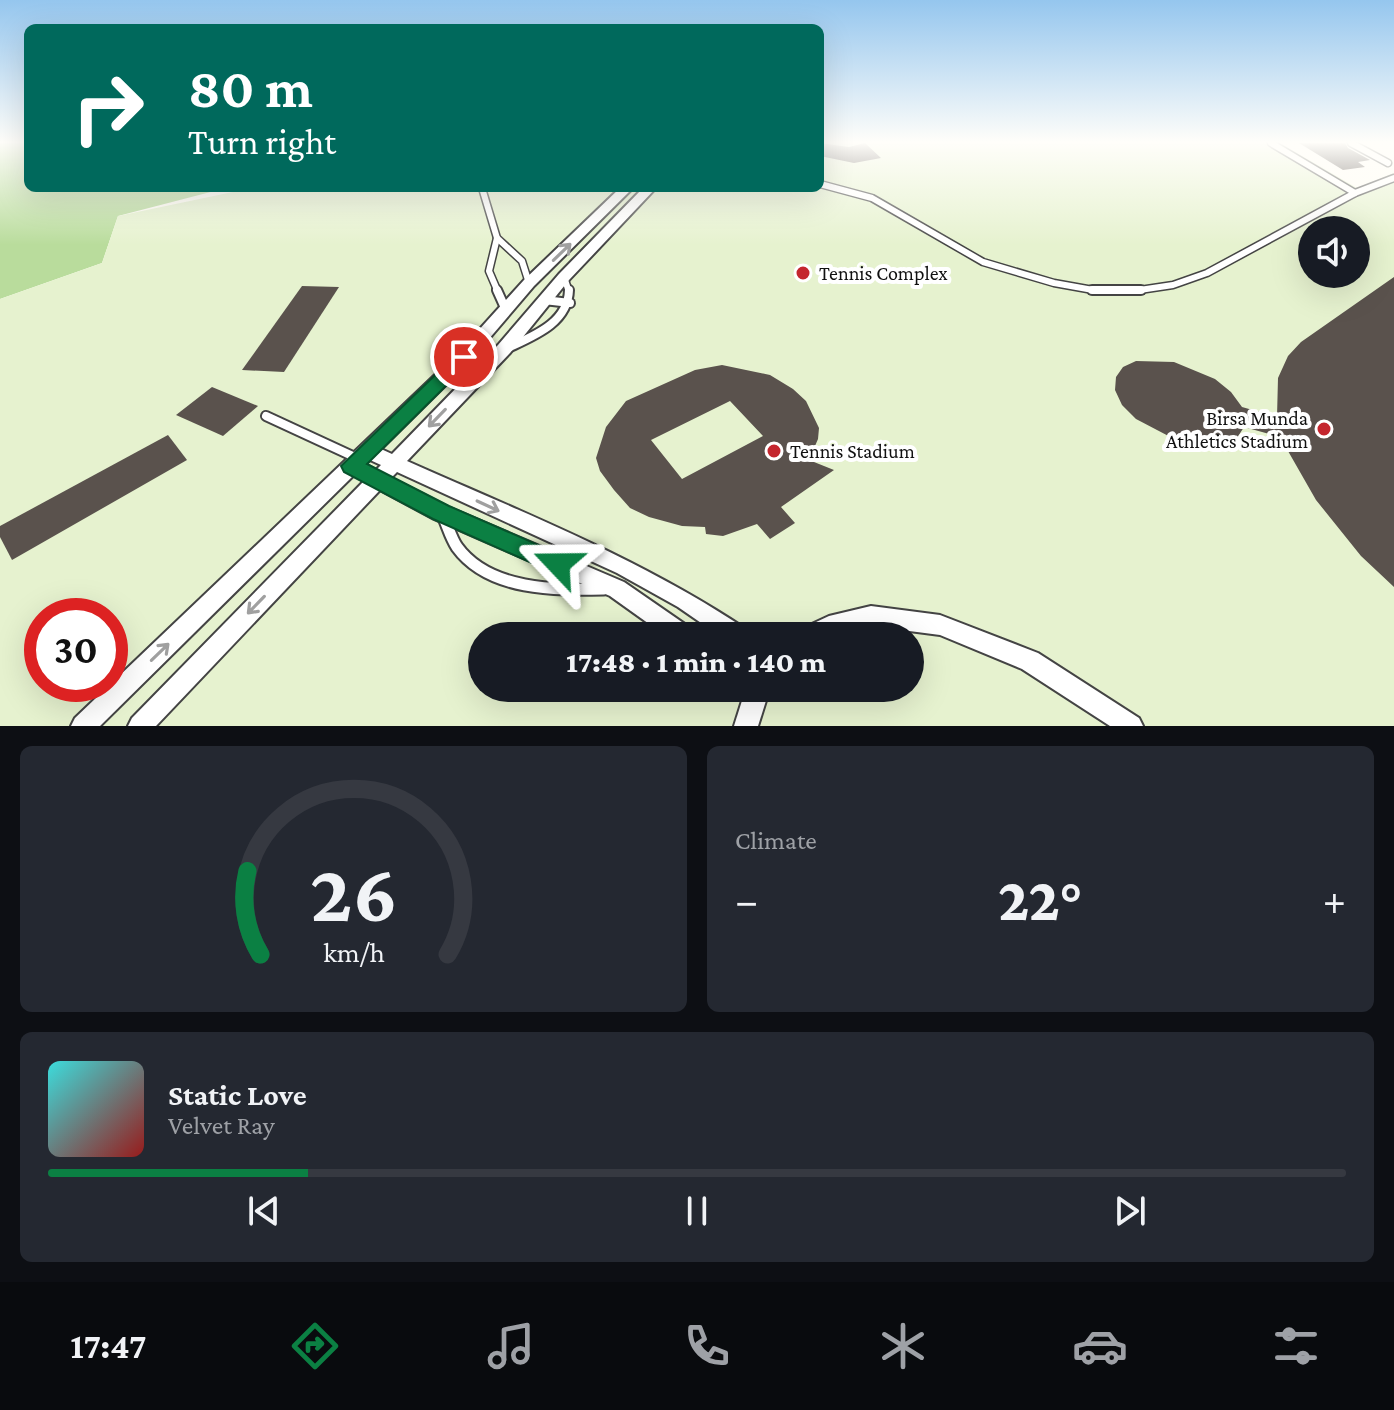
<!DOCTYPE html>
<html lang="en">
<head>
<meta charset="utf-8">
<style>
  :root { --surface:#171b24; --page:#242831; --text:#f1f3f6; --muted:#9ea1a6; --line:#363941; --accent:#0b8043 }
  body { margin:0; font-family:"Crimson Pro",serif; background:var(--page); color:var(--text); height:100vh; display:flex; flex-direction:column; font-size:30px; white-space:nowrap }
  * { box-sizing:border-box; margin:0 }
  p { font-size:26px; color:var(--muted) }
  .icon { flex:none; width:44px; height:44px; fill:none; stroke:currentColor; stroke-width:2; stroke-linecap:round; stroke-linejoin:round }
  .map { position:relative; height:726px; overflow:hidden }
  .side { display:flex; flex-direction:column; gap:20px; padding:20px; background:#0d0f14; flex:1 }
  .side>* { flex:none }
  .guide { position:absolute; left:24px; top:24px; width:800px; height:168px; border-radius:12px; box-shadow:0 8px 32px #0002; background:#00695c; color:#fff; overflow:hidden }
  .buttons { position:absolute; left:1298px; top:216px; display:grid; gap:16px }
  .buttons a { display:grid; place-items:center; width:72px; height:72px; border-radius:50%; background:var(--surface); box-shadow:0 8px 32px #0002; font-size:40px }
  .speed { position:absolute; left:24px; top:598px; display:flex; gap:16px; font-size:40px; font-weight:700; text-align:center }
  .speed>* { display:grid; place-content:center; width:104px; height:104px; border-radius:50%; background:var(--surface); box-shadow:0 8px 32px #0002; line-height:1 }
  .speed .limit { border:12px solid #d22; background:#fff; color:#111 }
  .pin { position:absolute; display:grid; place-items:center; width:68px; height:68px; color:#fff; margin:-34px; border:4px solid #fff; border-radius:50%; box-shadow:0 2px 8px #0007 }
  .me { position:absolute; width:88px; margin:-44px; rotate:293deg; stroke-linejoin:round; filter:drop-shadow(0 0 6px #0008) }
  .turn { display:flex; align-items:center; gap:28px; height:168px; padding:0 32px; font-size:36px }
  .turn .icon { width:104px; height:104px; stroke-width:2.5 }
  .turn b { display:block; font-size:56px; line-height:68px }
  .big { font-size:60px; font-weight:800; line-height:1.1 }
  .side .card { flex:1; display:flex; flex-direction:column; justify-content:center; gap:12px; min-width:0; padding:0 28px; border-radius:12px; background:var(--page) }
  .side .dial { align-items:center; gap:0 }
  .dial svg { height:208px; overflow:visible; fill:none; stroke:var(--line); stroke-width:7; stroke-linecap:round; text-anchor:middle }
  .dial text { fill:var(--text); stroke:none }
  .song { display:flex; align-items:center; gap:24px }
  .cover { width:96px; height:96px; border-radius:12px; background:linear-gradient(135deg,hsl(180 70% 55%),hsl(0 70% 35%)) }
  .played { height:8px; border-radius:4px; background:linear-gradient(90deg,var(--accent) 20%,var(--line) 20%) }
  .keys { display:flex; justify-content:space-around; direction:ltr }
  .heat { display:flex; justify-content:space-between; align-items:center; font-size:44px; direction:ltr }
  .side .tiles { flex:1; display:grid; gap:20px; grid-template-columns:1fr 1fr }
  .card:last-child { grid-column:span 2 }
  .trip { position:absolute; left:468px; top:622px; width:456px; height:80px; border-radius:40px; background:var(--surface); box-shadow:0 8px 32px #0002; font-weight:800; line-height:80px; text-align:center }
  .menu { display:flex; height:128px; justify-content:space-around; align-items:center; background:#090b0e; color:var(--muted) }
  .menu .icon { width:56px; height:56px }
  .menu .active { color:var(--accent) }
  .menu b { font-size:36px; color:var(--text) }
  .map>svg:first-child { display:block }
</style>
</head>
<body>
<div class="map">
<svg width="1394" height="726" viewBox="0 0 1394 726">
  <rect width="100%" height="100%" fill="#fffdf5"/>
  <path fill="#b9dc9c" d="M0,143H28V188H226L118,216L102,263L0,299Z"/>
  <path fill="#e6f2cf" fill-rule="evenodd" d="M820,143H1280L1357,188L1394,173V726H0V299L102,263L118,216L252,188H820ZM1312,230H1356V274H1312ZM42,616H110V684H42ZM482,636H910V688H482Z"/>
  <g fill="#5a524d" fill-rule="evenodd">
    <path d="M820,143L849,147L865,143L881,158L854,163L820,156Z"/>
    <path d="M1299,143H1345L1348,148L1370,160L1358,162L1365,167L1343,170Z"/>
    <path d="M1394,277V587L1361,556L1316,500L1280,437L1244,427L1237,438L1222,444L1201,446L1178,441L1136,419L1122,405L1115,390L1116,377L1123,367L1136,361L1174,362L1215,379L1231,392L1242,407L1277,417L1278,378L1288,356L1301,342Z"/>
    <path d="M302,286L339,287L284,372L242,370Z"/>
    <path d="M722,365L770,375L793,389L806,401L819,428L818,439L809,460L834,470L781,507L795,523L770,539L757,524L723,536L706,534L705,527L682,526L649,517L630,508L614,490L600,471L596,458L606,427L626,401L695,370ZM730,401L763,436L682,479L651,440Z"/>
    <path d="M212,387L258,406L223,436L176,415Z"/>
    <path d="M168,435L187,460L12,560L0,537V526Z"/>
  </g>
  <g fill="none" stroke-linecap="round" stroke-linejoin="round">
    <g stroke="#444" stroke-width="9">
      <g id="lane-far2">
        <path d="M1271,143L1355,193"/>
        <path d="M1351,143L1388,163"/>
        <path d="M820,184L872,198L983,262L1054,283L1093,290L1133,291L1173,285L1207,273L1355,193L1394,178"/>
        <path d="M482,188L497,238L522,261L529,283"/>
        <path d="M497,238L489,271L498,292"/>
        <path d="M564,277L569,292"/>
      </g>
    </g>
    <g stroke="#444" stroke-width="12">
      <g id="lane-far1">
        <path d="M497,290L506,310"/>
        <path d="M1092,290H1141"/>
        <path d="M544,300L570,303"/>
        <path d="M510,347C536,335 568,322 569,290"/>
        <path d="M266,416L359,459"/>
      </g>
    </g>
    <g stroke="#444" stroke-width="15">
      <path id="lane" d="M444,518C448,527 451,538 457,547C489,591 556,590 604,589"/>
    </g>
    <g stroke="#444" stroke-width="4">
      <g id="street">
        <path d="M620,188H633L534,286L470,361L381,449L392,454L498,345L559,274L643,188H656L569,280L510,353L407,461C524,513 639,558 746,629L749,636H720L678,607L617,573L397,472L391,478L448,507L624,582L692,629L695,636H666L610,596L434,519L380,490L156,726H128L132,718L364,481L354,475L100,726H71L75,718L458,353L524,280ZM370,460L381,465L376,470L365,464Z"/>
        <path d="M871,606L940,615L1038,653L1139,718L1143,726H1110L1022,669L940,635L871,626L831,636H798L801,629L829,616Z"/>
        <path d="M746,688H770L758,726H734Z"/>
      </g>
    </g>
    <use href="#lane-far2" stroke="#fff" stroke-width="6"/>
    <use href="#lane-far1" stroke="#fff" stroke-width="8"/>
    <use href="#lane" stroke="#fff" stroke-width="11"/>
    <use href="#street" fill="#fff" fill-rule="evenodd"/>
  </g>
  <defs><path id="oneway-shaft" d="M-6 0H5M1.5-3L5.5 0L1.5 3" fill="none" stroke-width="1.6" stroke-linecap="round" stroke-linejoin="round" transform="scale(2)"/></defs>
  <g stroke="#a0a0a0">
    <use href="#oneway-shaft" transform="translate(562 252) rotate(-44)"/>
    <use href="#oneway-shaft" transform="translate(437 418) rotate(134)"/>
    <use href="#oneway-shaft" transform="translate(488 506) rotate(25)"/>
    <use href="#oneway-shaft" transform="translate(256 605) rotate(134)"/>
    <use href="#oneway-shaft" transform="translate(160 652) rotate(-44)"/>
  </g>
  <linearGradient id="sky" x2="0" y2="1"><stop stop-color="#95c6ee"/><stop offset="0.58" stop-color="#fffefa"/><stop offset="1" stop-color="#fffefa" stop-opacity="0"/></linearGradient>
  <rect width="1394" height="245" fill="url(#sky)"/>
  <path fill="#0b8043" stroke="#07532c" stroke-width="2" d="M464,351L473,357L471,361L367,464L449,506L566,557L570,564L566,571L558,574L550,571L433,519L344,472L341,466L458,353Z"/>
  <g fill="#c4262e" stroke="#fff" stroke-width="3">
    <circle cx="803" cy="273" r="8"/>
    <circle cx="1324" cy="429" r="8"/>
    <circle cx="774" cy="451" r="8"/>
  </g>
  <g text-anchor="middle" stroke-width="8" stroke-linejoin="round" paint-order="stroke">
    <g font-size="20" fill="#111" stroke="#fff" text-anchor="start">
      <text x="819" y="280">Tennis Complex</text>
      <text x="1308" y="425" text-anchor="end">Birsa Munda<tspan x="1308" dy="23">Athletics Stadium</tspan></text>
      <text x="790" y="458">Tennis Stadium</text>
    </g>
  </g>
</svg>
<div class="buttons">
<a><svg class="icon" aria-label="sound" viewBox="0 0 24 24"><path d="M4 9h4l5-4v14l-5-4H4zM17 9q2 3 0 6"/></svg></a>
</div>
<div class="speed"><div class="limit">30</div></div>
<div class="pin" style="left:464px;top:357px;background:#d93025"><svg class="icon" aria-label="arrive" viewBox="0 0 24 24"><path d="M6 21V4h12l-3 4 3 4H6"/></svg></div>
<svg class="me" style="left:558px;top:564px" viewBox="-20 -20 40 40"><path d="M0-17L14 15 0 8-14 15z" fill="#0b8043" stroke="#fff" stroke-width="4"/></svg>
<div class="trip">17:48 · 1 min · 140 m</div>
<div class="guide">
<div class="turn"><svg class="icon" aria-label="right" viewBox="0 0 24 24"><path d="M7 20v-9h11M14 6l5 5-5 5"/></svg><div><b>80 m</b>Turn right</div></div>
</div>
</div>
<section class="side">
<div class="tiles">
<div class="card dial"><svg viewBox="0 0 100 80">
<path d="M14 69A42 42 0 1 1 86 69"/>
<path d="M14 69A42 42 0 0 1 9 37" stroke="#0b8043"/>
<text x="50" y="56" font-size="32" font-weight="700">26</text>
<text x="50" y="72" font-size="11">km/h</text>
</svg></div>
<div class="card"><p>Climate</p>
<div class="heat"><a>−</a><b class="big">22°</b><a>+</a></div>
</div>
<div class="card">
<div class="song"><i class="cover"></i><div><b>Static Love</b><p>Velvet Ray</p></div></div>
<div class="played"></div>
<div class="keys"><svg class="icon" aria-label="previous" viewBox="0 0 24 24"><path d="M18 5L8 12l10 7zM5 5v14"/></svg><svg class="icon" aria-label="pause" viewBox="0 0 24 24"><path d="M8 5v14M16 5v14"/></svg><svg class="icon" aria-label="next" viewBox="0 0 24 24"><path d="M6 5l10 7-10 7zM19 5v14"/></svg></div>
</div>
</div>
</section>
<nav class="menu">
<b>17:47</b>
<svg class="icon active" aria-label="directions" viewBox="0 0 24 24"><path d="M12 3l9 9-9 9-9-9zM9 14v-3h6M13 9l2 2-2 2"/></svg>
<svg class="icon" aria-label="music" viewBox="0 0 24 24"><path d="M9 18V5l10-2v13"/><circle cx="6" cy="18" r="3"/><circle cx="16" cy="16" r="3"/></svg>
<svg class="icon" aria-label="phone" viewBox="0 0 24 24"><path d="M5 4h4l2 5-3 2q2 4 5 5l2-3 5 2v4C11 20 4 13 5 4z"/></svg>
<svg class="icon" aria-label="climate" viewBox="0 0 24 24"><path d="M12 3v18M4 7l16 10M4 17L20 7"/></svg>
<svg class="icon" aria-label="car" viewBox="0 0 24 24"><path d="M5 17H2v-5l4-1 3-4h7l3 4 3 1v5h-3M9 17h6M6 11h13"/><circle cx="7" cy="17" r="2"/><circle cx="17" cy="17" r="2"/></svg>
<svg class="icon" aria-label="filters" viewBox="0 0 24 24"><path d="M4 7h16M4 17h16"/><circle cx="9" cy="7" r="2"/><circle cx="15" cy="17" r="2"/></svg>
</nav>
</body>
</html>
